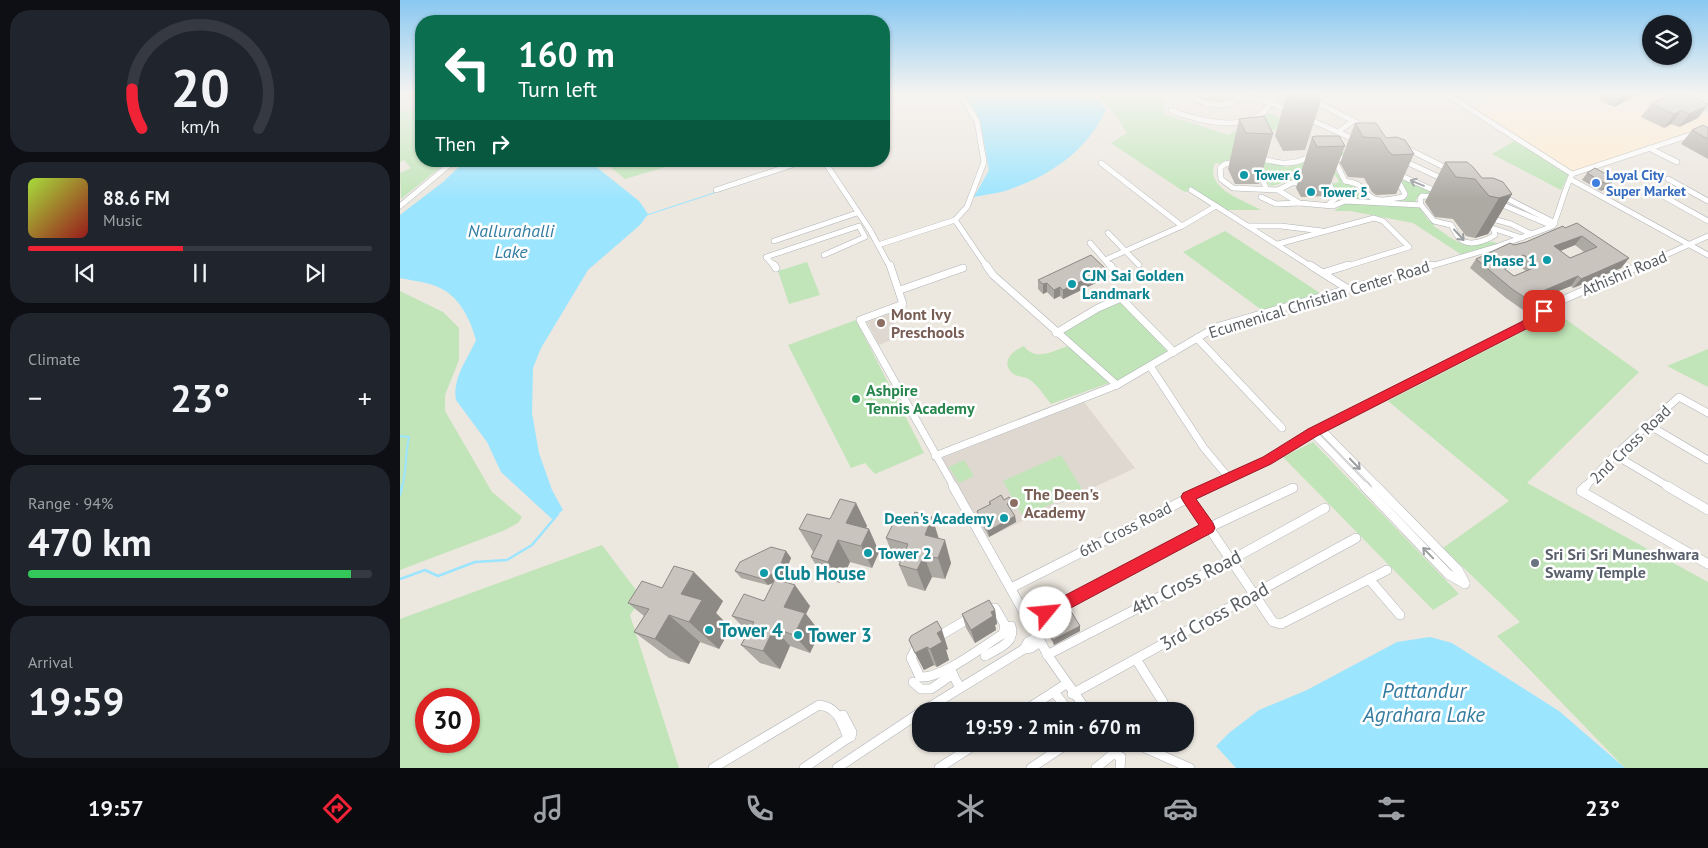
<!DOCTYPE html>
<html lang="en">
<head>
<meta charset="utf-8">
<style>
  :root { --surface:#171b24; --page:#20242c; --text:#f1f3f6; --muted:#9ea1a6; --line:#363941; --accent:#ef2236 }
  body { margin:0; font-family:"PT Sans",sans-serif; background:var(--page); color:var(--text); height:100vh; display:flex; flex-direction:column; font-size:19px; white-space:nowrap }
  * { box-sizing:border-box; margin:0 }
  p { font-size:16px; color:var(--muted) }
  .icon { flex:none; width:28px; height:28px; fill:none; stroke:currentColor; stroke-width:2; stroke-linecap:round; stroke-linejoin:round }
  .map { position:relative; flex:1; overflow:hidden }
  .sheet { display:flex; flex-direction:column; gap:10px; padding:10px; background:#0d0f14; width:400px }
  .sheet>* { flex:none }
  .hud { position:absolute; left:15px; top:15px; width:475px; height:152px; border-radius:20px; box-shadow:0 1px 4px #0004; background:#0b6e4f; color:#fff; overflow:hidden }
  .fabs { position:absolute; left:1242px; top:15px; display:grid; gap:10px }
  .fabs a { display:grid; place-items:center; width:50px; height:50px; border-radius:50%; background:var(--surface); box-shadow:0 1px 4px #0004; font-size:25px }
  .speed { position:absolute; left:15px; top:688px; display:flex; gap:10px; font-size:25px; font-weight:700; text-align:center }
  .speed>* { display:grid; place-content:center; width:65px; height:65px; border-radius:50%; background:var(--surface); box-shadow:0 1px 4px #0004; line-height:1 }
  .speed .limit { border:8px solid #d22; background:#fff; color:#111 }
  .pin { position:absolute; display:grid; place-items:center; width:42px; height:42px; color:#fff; margin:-21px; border-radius:10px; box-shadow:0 2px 8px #0006 }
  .me { position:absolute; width:55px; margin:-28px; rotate:62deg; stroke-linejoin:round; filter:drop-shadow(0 0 4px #0008) }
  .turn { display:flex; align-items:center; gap:18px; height:105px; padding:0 20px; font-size:22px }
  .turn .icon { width:65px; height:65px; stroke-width:2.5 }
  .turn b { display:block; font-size:35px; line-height:42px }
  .then { display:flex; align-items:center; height:48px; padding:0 20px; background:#0003; gap:10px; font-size:19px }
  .big { font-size:38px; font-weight:700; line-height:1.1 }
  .sheet .widget { flex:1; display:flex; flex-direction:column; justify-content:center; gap:8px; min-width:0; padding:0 18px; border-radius:20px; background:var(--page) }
  .sheet .dial { align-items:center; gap:0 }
  .dial svg { height:130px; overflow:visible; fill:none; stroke:var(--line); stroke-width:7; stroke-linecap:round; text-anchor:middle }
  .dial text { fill:var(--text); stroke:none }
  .song { display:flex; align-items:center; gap:15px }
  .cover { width:60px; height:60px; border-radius:8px; background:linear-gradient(135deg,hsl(80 70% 55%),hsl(0 70% 35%)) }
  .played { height:5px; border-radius:2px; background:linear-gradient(90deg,var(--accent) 45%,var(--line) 45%) }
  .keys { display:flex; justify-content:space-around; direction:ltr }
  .heat { display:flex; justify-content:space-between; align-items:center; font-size:28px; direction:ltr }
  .charge { height:8px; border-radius:4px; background:linear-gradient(90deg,#34c759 94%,var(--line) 0) }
  .trip { position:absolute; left:512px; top:702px; width:282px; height:50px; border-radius:20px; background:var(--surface); box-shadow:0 1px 4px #0004; font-weight:700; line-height:50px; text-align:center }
  .tab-bar { display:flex; height:80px; justify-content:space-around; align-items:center; background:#090b0e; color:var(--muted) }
  .tab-bar .icon { width:35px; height:35px }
  .tab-bar .current { color:var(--accent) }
  .tab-bar b { font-size:22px; color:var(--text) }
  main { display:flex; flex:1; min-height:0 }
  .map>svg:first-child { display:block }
</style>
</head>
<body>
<main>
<section class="sheet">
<div class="widget dial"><svg viewBox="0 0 100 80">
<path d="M14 69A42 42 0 1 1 86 69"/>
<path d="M14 69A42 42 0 0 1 8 45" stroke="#ef2236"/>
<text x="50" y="56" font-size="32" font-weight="700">20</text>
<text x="50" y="72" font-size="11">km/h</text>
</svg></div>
<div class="widget">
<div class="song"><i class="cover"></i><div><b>88.6 FM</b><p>Music</p></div></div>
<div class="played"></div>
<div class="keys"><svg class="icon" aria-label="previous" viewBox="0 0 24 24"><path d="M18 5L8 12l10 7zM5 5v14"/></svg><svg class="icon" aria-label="pause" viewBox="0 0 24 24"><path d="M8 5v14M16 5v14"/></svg><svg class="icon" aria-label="next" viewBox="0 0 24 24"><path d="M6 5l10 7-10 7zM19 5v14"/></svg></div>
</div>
<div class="widget"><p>Climate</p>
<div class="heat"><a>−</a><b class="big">23°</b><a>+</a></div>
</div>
<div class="widget"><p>Range · 94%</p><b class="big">470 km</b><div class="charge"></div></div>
<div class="widget"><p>Arrival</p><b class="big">19:59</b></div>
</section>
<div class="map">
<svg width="1308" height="768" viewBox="0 0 1308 768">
  <rect width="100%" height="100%" fill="#ece7df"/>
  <path fill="#ffecd1" d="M1108,93H1263L1308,114V125L1172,172L1073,109Z"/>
  <g fill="#ded8d0">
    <path d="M0,93H21V149L15,150L21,107L0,112Z"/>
    <path d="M489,314L501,336L479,345L467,322Z"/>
    <path d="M684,402L735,468L587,538L542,458Z"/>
  </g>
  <g fill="#c1e5b9" fill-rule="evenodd">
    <path d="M693,93H762L764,114L828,135L869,113L878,117L884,128C863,129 851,146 834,157C830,161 825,160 821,164L815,163C804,188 843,200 861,210H827L793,189L786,192L783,191L711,143L727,133L711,109Z"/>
    <path d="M792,93H838C829,108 803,104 792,93Z"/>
    <path d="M21,107L15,149H21V161H48L1,199L0,173L11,168L4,160L0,162V112Z"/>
    <path d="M1116,140L1169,174L1161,190L1092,154Z"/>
    <path d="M924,143L949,154L932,161L936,172L945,183L959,186L968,200L939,199L932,184L939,182L925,156Z"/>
    <path d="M863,160L886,167L909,162L908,178L888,181L872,186L868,184L859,162Z"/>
    <path d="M203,161H286L225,179Z"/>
    <path d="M1003,179L1030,190L1032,193L1018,196L1015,202L987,201L1003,199L1008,196V193L1001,181Z"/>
    <path d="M945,203L1019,207L1028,220L1035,224L1033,226C1042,231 1051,239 1060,243C1073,247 1088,238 1099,244L1062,255L1013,223L950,211H934Z"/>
    <path d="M825,231L920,293L863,311L783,252Z"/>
    <path d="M407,262L420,295L389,304L378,271Z"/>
    <path d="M0,291L43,312L59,328V360L45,395V411L92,492L122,517L118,523L103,531L0,570Z"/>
    <path d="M719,300L769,352L716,382L662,332L699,309Z"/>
    <path d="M1153,310L1239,372L1127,483L1308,582V768H1225L1097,636L1120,622L1043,548L1109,501L988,401L1122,332Z"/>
    <path d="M456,320L524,453L475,474L465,463L451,468L388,345Z"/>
    <path d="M624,346C635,362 653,351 668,346L709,383L651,404C645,397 638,385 630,380C626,377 620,377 615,375C599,364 611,351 624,346Z"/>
    <path d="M1308,349V387L1267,366Z"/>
    <path d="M913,442L1059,594L1033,610L883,457Z"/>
    <path d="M661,455L682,489L623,517L603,481Z"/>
    <path d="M564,460L574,476L559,483L549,467Z"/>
    <path d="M202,545L242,598L230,615L279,768H0V619ZM26,699H69V741H26Z"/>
  </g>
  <g fill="#9ce5ff">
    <path d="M565,93H663L698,100L706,110C687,149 656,172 616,187C603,193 588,194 574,197L589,170L580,120Z"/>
    <path d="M65,161H189L239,201L248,214L240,225L188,270L141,348L133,368L132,413L139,453L152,490L163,510L152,519L101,472L87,442L56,400C52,379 68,358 76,340C71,321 60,298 42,289C30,282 13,281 0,278V215L43,182Z"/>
    <path d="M1030,637L1052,643L1159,711L1225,768H836L816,746L829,733L859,710L907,690L997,642Z"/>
  </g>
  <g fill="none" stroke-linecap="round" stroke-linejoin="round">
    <path stroke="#9ce5ff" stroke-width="1" d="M247,215L411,161"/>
    <path stroke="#9ce5ff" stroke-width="2" d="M0,436L9,437C5,454 7,470 2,487"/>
    <g stroke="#9ce5ff" stroke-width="2.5">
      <path d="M0,495L2,486"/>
      <path d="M0,579L25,570L38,576L75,562L107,560L132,545L158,514"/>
    </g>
    <g stroke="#b0b4b8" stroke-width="6">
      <g id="minor-far2">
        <path d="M785,93C802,105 828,112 842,93"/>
        <path d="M899,93L965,127"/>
        <path d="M1045,93L1172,174"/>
        <path d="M842,96L871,103L892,112"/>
        <path d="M771,110C800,123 865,137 874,93"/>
        <path d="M906,118L938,132"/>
        <path d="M953,121L938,132L958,141"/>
        <path d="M1006,148L1050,170"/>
        <path d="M1249,148L1277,162"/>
        <path d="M860,158C879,164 893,166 911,156"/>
        <path d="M950,158H942L935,161L945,181C966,185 957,187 971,197C979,203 994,198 1003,197L1005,194L998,181L999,178"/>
        <path d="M1002,160L1045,180"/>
        <path d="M424,161L470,230L490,267"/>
        <path d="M838,162L825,164L820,168L821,179L833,188L878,190L899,203L933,206L945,201L1021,205"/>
        <path d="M701,163L782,226L816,206"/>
        <path d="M858,169L866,188"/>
        <path d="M997,174L1040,193"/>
        <path d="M1170,179L1308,255"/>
        <path d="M1268,179L1308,201"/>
        <path d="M1247,187L1308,221"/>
        <path d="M316,190L404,161"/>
        <path d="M791,190L912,267"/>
        <path d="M878,190L892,183L906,182"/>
        <path d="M1102,196L1155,223"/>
        <path d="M861,197L876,204L899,203"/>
        <path d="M1037,197L1022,196L1020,199L1021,205L1034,221L1051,225C1054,229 1056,235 1060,239C1069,247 1086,241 1095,235L1094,231"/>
        <path d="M1098,203L1150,225"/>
        <path d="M928,205L936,198L929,183"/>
        <path d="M0,206L54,161"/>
        <path d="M1089,218L1111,224L1131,234"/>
        <path d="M555,220L587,267"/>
        <path d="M848,226H881L922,231"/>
        <path d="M1092,228L1122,238"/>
        <path d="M708,233L739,265"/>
        <path d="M374,241L457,213"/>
        <path d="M690,243L711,267"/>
        <path d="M878,244L974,218L983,221L1009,247L944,267"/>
        <path d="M478,245L555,220L567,207L584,162L577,121L560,93"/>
        <path d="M705,260L782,226"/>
        <path d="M375,267L366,257L459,226L465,237L424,255"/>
        <path d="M1028,267L1096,247L1153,226C1160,209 1164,191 1172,174L1308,129"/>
        <path d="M1239,267L1308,236"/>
      </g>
    </g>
    <g stroke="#b0b4b8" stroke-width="8">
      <g id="minor-far1">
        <path d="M374,265L376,268"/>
        <path d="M490,265L503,304L460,320L554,487"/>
        <path d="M586,265L593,275L717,385"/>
        <path d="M710,265L718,275"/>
        <path d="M910,265L948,289"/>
        <path d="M923,273L948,265"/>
        <path d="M500,290L563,268"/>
        <path d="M656,333L698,308L721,298L774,352"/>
        <path d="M797,338L882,428"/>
        <path d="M750,366L804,448L829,478"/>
        <path d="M1247,424L1308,460"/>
        <path d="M921,429L978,487"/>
        <path d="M913,433L965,487"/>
        <path d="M1215,455L1269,487"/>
        <path d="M535,456L717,385L816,327L1032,265"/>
        <path d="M809,487L867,460L913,433L1124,325L1158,302L1241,265"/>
        <path d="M1185,487L1215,455L1279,397L1308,413"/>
      </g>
    </g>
    <g stroke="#b0b4b8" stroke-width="10">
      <g id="minor">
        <path d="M553,486L649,657L687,711"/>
        <path d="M964,486L1048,574L1065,584"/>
        <path d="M976,486L1058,570L1065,583"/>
        <path d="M1186,486L1181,491L1308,564"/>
        <path d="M1267,486L1308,510"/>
        <path d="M788,497L873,622L881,624L987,570"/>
        <path d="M969,579L1000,615"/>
        <path d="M611,588L812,486"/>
        <path d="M587,608H595L605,625L603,634C583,646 542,679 520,677L511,658L515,650Z"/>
        <path d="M630,622L808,528L893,488"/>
        <path d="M637,637L628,642L624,649L631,648L640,642"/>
        <path d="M647,655L833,559L925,508"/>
        <path d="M585,656C597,649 616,643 611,626"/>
        <path d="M736,659L763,702"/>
        <path d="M551,671L560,688"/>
        <path d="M513,682L521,689H531L553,674"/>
        <path d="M654,692L669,711"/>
        <path d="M672,694L956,538"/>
        <path d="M523,711L624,649"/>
        <path d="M624,711L666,684"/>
        <path d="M443,715L452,732L451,737L448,738"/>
        <path d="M736,744L790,768"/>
        <path d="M313,768L419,705C438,707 442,723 448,738L404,768"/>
        <path d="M437,768L521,712"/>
        <path d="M539,768L576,744"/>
        <path d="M631,768L667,744"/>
        <path d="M696,768L713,754L721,757L720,768"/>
      </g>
    </g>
    <use href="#minor-far2" stroke="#fff" stroke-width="5"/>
    <use href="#minor-far1" stroke="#fff" stroke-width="7"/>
    <use href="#minor" stroke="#fff" stroke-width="9"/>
    <g stroke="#afb0b1" stroke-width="2.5">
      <path id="rail" d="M1272,93L1308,110"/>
    </g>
    <use href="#rail" stroke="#fff" stroke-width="1" stroke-dasharray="4.5" stroke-linecap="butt"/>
  </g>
  <g fill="#ada9a3" fill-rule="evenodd">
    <path d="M887,93H917L921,100L905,150L883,151L875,136Z"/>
    <path d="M1203,93H1241L1214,107L1199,100Z"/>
    <path d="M1272,93L1298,118L1279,127L1271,124L1264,128L1241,117L1251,104Z"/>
    <path d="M839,119L873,134L859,184H835L828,169Z"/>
    <path d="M955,123L986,138L1014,154L996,194L976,195L972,192L964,178L948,177L940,163Z"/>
    <path d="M1308,128V159L1281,144L1292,130Z"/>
    <path d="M912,137L945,146L926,196L901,197L896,188Z"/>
    <path d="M1045,162L1082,178L1112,194L1088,234L1075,238L1066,236L1053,219L1035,217L1025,202Z"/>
    <path d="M1187,173L1215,179L1209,186L1201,191L1182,180Z"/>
    <path d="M1165,228L1229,258L1221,268L1173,288L1171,286L1143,297L1138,308L1126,312L1106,298L1070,268L1076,259L1114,245L1126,242ZM1175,245L1184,252L1170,258L1160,251ZM1118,265L1126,271L1114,276L1105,269Z"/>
    <path d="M706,269V278L663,299L660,296L654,299L647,292L643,294L638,289V280Z"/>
    <path d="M604,500L612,507L610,508L615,516L616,522L589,537L578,517L577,511L589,505V502Z"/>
    <path d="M456,503L467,526L466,528L469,529L479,552L472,568L450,562L440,583L424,579L411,557L413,552L399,529L430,519Z"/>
    <path d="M532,517L539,539L551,563L545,579L532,577L525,591L508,586L499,565L500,562L495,561L486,538L508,524Z"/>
    <path d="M386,551L391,558L383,578L378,580L410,606L406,614L420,632L410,653L390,646L380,669L360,663L341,645L348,632L332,616L364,601L373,583L368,585L341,578L335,571Z"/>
    <path d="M262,588L323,601L316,613L331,628L319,649L300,642L289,664L269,658L234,632L244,616L228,603Z"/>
    <path d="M595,610L597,624L595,625L596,630L575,643L566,628L562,614Z"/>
    <path d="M642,618L680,626V631L654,645L642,623Z"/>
    <path d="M509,640L548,649L546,650L549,660L537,667L534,665L524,670Z"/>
  </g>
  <g fill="#8d8985">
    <path d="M4,93H21L8,98Z"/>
    <path d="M1225,93H1241L1214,107L1223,94Z"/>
    <path d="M1308,105L1298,118L1279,127L1289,114Z"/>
    <path d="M1282,110L1271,124L1264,128L1274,114Z"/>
    <path d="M1215,179L1209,186L1201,191L1206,184Z"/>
    <path d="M1112,194L1088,234L1075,238L1099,198Z"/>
    <path d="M1182,236L1175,245L1148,256L1154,246Z"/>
    <path d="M1124,255L1118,265L1092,273L1098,264Z"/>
    <path d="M1229,258L1221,268L1173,288L1181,279Z"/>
    <path d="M706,269V278L663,299V290Z"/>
    <path d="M1178,276L1171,286L1131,302L1138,293Z"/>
    <path d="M647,283V292L643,294V284Z"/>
    <path d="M660,287V296L654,299V290Z"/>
    <path d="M1144,299L1138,308L1126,312L1133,303Z"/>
    <path d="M612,501V507L608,509L607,504Z"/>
    <path d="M456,503L467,526L458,545L446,523Z"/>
    <path d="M615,516L616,522L589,537L588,531Z"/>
    <path d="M532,517L539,540L532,558L525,535Z"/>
    <path d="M469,529L479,552L472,568L461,546Z"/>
    <path d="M438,540L450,562L440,583L428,562Z"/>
    <path d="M545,540L551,563L545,579L538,558Z"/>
    <path d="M386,551L391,558L383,578L368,585L363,579Z"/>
    <path d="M524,556L532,577L525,591L517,570Z"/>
    <path d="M294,572L323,601L316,613L331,628L319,649L289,622L281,594Z"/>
    <path d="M395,585L410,606L406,614L420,632L410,653L394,635L384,607Z"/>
    <path d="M595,610L597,624L595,625L596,630L575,643L571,630L591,612Z"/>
    <path d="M269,615L300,642L289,664L255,639Z"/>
    <path d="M680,626V631L654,645L653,640Z"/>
    <path d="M374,628L390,646L380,669L363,651Z"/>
    <path d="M542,630L548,649L546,650L549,660L537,667L530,649L537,633Z"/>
    <path d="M527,647L534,665L524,670L515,653Z"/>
  </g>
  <g fill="#c9c4be" stroke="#8d8985" fill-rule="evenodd">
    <path d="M893,93H917L921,100L897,101Z"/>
    <path d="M1272,93H1285L1308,104V105L1289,114L1282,110L1274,114L1251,104Z"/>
    <path d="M864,116L873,134L846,133L839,119Z"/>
    <path d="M955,123H976L986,138L996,137L1005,140L1014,154L993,155L989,152L980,138L963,137Z"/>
    <path d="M1303,125L1308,128V139L1292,130Z"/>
    <path d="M916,136H939L945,146L917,147L912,137Z"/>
    <path d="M1045,162H1067L1073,167L1082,178H1093L1103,182L1112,194L1099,198L1089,196L1075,179L1056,177Z"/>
    <path d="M1195,168L1215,179L1206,184L1187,173Z"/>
    <path d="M1177,223L1229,258L1181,279L1178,276L1138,293L1144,299L1133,303L1112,289L1076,259L1110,243L1114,245L1126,242L1163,226L1165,228ZM1182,236L1197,247L1170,258L1154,246ZM1124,255L1138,266L1114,276L1098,264Z"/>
    <path d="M691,255L706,269L663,290L660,287L654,290L647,283L643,284L638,280Z"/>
    <path d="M601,495L604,500L609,497L612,501L607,504L615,516L588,531L577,511L591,504L589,502Z"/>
    <path d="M440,499L456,503L446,523L469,529L461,546L438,540L428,562L411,557L422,535L399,529L407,514L430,519Z"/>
    <path d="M515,512L532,517L525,535L545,540L538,558L524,556L517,570L499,565L508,544L486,538L494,522L508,524Z"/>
    <path d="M371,547L386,551L378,571L363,579L335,571L340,562Z"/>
    <path d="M274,566L294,572L281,594L302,600L289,622L269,615L255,639L234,632L249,609L228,603L242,581L262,588Z"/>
    <path d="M375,579L395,585L384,607L405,613L394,635L374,628L363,651L341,645L354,622L332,616L344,594L364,601Z"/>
    <path d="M589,600L595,610L591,612L593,616L571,630L562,614Z"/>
    <path d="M667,605L680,626L653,640L642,618Z"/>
    <path d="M537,621L542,630L537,633L542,642L530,649L527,647L515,653L509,640L511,636Z"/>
  </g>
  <defs><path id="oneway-shaft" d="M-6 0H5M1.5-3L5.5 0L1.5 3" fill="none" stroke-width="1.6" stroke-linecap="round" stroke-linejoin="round" transform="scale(1.25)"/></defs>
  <g stroke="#9b9ea0">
    <use href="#oneway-shaft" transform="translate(1017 183) rotate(-157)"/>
    <use href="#oneway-shaft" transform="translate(1059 235) rotate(48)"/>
    <use href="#oneway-shaft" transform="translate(955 464) rotate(46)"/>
    <use href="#oneway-shaft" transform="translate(1028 553) rotate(-134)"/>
  </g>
  <linearGradient id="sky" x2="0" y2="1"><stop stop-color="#89c8f1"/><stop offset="0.47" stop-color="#f6f4f1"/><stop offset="1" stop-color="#f6f4f1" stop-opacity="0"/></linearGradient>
  <rect width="1308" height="200" fill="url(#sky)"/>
  <path fill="#ef2236" stroke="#9b1623" d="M1144,307L1148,309L1150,311L1148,314L1128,328L917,436L871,464L796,499L813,523L815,528L813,532L652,618L646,620L641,618L639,613L641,608L799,525L783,501L781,497L783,493L863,457L908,429L1121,322Z"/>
  <g fill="#0f9aa8" stroke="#fff" stroke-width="2">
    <circle cx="844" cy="175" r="5"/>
    <circle cx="911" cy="192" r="5"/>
    <circle cx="1147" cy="260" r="5"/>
    <circle cx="672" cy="284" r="5"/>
    <circle cx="604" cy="518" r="5"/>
    <circle cx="468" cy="553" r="5"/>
    <circle cx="364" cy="573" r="5"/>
    <circle cx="309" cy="630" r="5"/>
    <circle cx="398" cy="635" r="5"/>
  </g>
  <circle fill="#3f7fe0" stroke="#fff" stroke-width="2" cx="1196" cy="183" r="5"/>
  <g fill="#8d6e63" stroke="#fff" stroke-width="2">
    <circle cx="481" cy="323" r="5"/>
    <circle cx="614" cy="503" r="5"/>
  </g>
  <circle fill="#2e9e5b" stroke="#fff" stroke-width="2" cx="456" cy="399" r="5"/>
  <circle fill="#6b7280" stroke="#fff" stroke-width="2" cx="1135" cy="563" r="5"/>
  <g text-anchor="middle" stroke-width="5" stroke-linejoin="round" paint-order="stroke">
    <g font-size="14" font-weight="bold" fill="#0d838f" stroke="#fff" text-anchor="start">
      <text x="854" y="180">Tower 6</text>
      <text x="921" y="197">Tower 5</text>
    </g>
    <g font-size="14" font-weight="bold" fill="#366cbe" stroke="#fff" text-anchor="start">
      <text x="1206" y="180">Loyal City<tspan x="1206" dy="16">Super Market</tspan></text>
    </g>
    <g font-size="16" font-weight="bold" fill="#0d838f" stroke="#fff" text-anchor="end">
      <text x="1137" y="266">Phase 1</text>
      <text x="682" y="281" text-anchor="start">CJN Sai Golden<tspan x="682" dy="18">Landmark</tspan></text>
      <text x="594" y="524">Deen's Academy</text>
      <text x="478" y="559" text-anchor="start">Tower 2</text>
    </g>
    <g font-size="16" fill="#585d61" stroke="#fff">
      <text transform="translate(1224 273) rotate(-23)" y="6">Athishri Road</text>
      <text transform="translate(919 299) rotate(-17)" y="6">Ecumenical Christian Center Road</text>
      <text transform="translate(1230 444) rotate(-44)" y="6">2nd Cross Road</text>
      <text transform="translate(725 529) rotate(-27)" y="6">6th Cross Road</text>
    </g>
    <g font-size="16" font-weight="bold" fill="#785e54" stroke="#fff" text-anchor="start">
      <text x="491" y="320">Mont Ivy<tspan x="491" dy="18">Preschools</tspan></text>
      <text x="624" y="500">The Deen's<tspan x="624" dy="18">Academy</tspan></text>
    </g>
    <g font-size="16" font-weight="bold" fill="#27864d" stroke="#fff" text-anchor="start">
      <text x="466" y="396">Ashpire<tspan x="466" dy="18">Tennis Academy</tspan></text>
    </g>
    <g font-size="16" font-weight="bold" fill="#5b616d" stroke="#fff" text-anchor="start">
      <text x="1145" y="560">Sri Sri Sri Muneshwara<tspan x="1145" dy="18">Swamy Temple</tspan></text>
    </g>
    <g font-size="18" font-style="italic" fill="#337ca2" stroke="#fff">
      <text x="111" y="237">Nallurahalli<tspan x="111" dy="21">Lake</tspan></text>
    </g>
    <g font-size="19" font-weight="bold" fill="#0d838f" stroke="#fff" text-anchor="start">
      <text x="374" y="580">Club House</text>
      <text x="319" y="637">Tower 4</text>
      <text x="408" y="642">Tower 3</text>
    </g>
    <g font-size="19" fill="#585d61" stroke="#fff">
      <text transform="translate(786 582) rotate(-27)" y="7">4th Cross Road</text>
      <text transform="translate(814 616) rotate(-29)" y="7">3rd Cross Road</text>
    </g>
    <g font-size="21" font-style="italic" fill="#337ca2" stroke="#fff">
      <text x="1024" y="698">Pattandur<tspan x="1024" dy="24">Agrahara Lake</tspan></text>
    </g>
  </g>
</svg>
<div class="fabs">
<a><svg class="icon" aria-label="layers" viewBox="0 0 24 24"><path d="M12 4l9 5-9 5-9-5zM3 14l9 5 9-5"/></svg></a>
</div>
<div class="speed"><div class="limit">30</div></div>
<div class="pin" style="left:1144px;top:311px;background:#d93025"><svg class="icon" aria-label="arrive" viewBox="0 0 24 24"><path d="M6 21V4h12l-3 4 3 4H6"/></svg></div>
<svg class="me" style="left:646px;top:613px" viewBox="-20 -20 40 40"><circle r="19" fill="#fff"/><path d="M0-13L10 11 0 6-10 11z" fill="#ef2236"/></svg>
<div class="trip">19:59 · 2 min · 670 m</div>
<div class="hud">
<div class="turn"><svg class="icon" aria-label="left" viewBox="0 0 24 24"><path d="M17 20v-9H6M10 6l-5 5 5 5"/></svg><div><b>160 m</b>Turn left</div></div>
<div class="then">Then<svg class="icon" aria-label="right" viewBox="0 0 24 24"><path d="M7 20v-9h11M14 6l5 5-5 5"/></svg></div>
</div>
</div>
</main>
<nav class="tab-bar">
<b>19:57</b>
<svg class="icon current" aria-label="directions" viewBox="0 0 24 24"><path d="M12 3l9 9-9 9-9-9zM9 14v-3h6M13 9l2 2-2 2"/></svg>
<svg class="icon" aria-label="music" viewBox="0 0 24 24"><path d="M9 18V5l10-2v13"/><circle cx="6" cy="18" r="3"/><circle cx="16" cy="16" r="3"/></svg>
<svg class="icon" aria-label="phone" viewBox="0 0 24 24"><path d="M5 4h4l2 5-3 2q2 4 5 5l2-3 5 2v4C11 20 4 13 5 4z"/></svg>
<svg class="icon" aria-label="climate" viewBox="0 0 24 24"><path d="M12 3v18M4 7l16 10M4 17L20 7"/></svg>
<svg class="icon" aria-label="car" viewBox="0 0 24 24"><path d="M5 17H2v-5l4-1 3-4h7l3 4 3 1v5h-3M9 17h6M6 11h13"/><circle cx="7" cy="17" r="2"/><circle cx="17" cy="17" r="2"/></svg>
<svg class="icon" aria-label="filters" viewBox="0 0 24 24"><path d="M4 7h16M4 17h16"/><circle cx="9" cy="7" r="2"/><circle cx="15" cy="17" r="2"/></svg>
<b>23°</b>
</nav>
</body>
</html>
